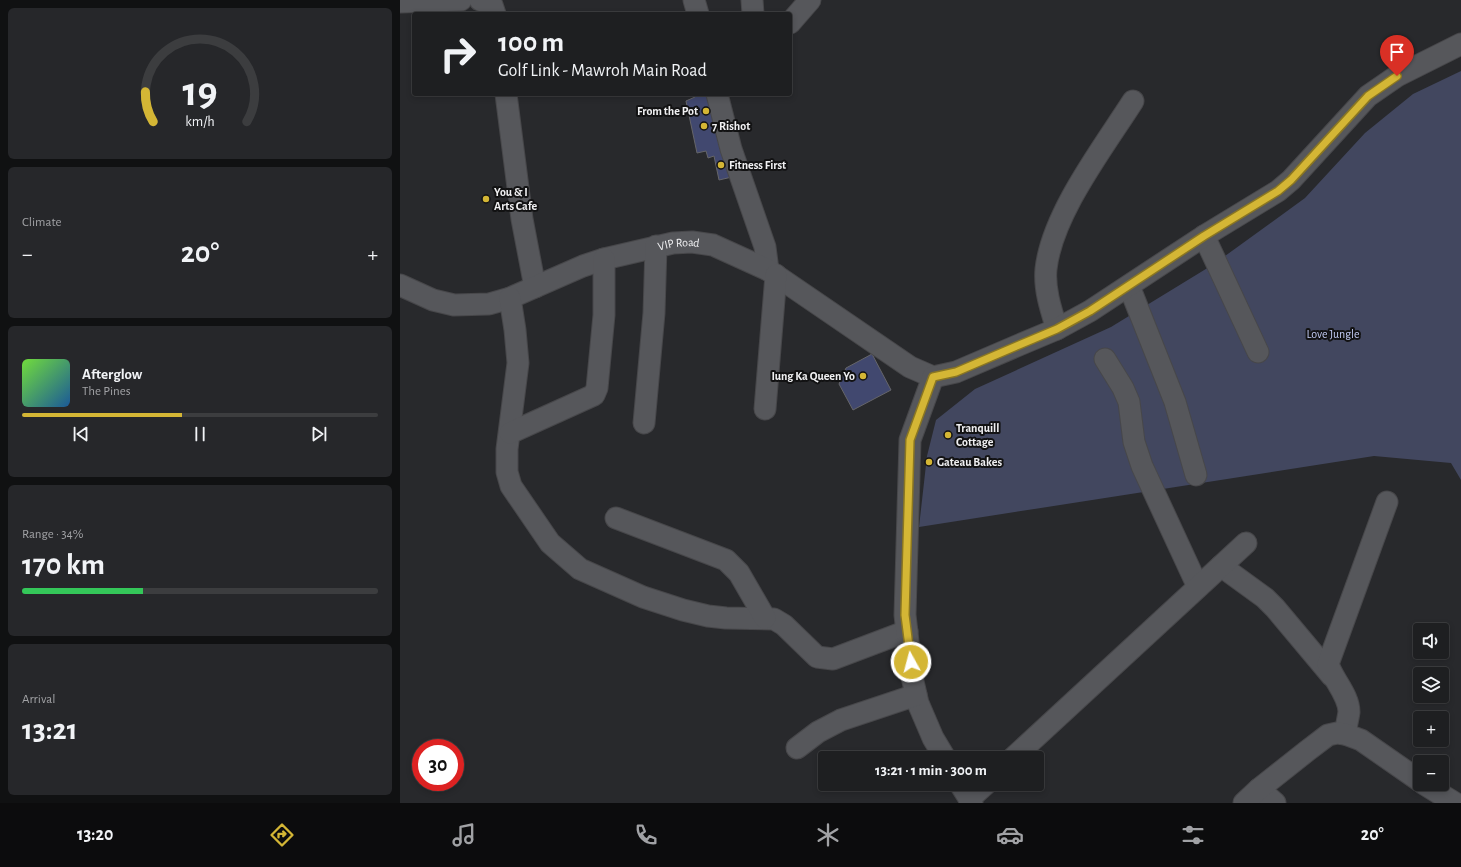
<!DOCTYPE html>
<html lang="en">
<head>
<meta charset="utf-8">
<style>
  :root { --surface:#1e1f21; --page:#26272a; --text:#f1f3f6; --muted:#a1a2a5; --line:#3c3d3f; --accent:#d4b635 }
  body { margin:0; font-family:"Alegreya Sans",sans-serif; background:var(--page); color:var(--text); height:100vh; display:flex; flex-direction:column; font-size:15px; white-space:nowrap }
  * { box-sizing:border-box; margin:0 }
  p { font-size:13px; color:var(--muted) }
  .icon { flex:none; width:22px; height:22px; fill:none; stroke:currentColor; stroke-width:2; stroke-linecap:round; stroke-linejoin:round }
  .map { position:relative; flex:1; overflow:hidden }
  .drawer { display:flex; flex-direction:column; gap:8px; padding:8px; background:#101112; width:400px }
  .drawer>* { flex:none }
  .guide { position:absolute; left:12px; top:12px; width:380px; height:84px; border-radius:4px; box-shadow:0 2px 6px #0003,0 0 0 1px var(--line); background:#1e1f21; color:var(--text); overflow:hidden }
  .buttons { position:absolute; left:1013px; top:623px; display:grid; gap:8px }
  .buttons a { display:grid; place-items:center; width:36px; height:36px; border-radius:4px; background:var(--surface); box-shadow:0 2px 6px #0003,0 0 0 1px var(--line); font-size:20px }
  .speed { position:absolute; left:12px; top:739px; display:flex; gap:8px; font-size:20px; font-weight:700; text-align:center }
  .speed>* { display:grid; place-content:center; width:52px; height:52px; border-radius:50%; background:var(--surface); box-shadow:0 2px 6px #0003,0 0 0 1px var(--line); line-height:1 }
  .speed .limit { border:6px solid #d22; background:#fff; color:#111 }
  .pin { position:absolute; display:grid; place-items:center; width:34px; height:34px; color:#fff; margin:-41px -17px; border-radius:50% 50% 50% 0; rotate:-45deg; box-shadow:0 0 4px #0007 }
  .pin .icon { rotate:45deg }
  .me { position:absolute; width:44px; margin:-22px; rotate:353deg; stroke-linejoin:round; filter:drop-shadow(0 0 3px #0008) }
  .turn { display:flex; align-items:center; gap:14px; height:84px; padding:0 20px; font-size:18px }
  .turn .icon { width:52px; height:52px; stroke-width:2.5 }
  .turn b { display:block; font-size:28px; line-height:34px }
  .big { font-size:30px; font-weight:700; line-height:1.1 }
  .drawer .tile { flex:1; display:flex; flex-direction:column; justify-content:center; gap:6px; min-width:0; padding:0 14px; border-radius:6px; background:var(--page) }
  .drawer .dial { align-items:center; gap:0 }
  .dial svg { height:104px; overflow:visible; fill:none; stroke:var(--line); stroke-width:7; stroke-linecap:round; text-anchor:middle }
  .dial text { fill:var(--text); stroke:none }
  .song { display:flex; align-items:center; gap:12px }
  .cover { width:48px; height:48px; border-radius:6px; background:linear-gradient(135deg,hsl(100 70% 55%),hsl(210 70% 35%)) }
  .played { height:4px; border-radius:2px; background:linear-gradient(90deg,var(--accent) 45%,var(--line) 45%) }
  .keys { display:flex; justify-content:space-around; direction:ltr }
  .heat { display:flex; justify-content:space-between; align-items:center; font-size:22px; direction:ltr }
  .charge { height:6px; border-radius:3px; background:linear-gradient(90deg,#34c759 34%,var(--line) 0) }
  .trip { position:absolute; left:418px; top:751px; width:226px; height:40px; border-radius:4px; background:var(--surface); box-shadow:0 2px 6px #0003,0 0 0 1px var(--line); font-weight:700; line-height:40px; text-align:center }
  .tab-bar { display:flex; height:64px; justify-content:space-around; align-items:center; background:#0c0c0d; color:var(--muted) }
  .tab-bar .icon { width:28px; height:28px }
  .tab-bar .on { color:var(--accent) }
  .tab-bar b { font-size:18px; color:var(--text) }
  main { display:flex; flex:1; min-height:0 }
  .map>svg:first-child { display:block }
</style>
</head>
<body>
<main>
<section class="drawer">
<div class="tile dial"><svg viewBox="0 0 100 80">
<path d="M14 69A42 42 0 1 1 86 69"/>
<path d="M14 69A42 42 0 0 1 8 46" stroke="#d4b635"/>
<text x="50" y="56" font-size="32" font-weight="700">19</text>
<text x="50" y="72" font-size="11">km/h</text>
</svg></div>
<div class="tile"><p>Climate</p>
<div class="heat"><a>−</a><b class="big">20°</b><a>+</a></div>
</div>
<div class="tile">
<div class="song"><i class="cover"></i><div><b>Afterglow</b><p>The Pines</p></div></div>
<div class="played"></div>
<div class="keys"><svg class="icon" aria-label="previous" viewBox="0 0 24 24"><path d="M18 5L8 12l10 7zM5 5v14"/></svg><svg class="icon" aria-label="pause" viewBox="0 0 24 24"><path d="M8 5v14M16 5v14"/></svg><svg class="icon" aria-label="next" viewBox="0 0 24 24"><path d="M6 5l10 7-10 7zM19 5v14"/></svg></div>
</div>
<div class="tile"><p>Range · 34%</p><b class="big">170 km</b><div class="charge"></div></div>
<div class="tile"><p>Arrival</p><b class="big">13:21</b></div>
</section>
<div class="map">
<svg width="1061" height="803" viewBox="0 0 1061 803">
  <rect width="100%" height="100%" fill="#28292c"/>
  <path fill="#42475f" d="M1061,71V480L1051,463L974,456L519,527L527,456L536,420L575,389L711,327L814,264L905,198L965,133L1013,94Z"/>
  <g fill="#41486f" stroke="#656569">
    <path d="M294,94H314L332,177L319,180L314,156L308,158L306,151L297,153L286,101L295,97Z"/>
    <path d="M472,354L491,390L453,410L439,384L446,368Z"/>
  </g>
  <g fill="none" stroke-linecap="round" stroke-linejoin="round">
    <g stroke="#47474a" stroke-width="23">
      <g id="minor">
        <path d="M80,0L92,5L95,14"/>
        <path d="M294,0L298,14"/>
        <path d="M352,0L353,14"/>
        <path d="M0,2L61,0"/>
        <path d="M390,23L410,0"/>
        <path d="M106,94L122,219L135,287"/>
        <path d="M317,94L331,149L365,247L368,270"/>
        <path d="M804,236L858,352"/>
        <path id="s1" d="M0,285L33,300L54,305L89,304L110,298L183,266L204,259L273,243L292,242L313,245L368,270L510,367L533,377"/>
        <path d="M729,286L775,402L796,475"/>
        <path d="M110,298L115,330L118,363L107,449V472L111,486L150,543L180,569L243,597L283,610L308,616L326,618L374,619L384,625L417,657L433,659L507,631"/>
        <path d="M657,329C651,310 644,289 646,269C652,214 703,148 733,101"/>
        <path d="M705,359L723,388L729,402L734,442L742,466L798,587"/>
        <path d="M533,377L556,372L619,345L657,329L690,311L804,236L878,191L891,180L968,96L997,76L1061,44"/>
        <path d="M533,377L510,440L505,615L512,677L518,703L533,738L545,758"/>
        <path d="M365,409L376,275"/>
        <path d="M244,423L254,313L256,246"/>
        <path d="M110,433L194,395L197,388L204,315V259"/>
        <path d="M216,518L326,560L339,573L365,618"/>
        <path d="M821,566L865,598L875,608L932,676"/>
        <path d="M945,734C946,727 948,719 949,712C949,695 933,680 928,664L987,502"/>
        <path d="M397,748L418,732L441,720L516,695"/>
        <path d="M613,758L846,543"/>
        <path d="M560,784L572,803"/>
        <path d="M1024,784L1055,803"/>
        <path d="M859,789L875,803"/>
        <path d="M569,799L586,784"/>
        <path d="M844,803L859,789L907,751L928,735L937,733L945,734L961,740L1020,781"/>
      </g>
    </g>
    <use href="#minor" stroke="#56575b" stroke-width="21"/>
  </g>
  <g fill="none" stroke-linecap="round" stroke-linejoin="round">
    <g stroke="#8a7622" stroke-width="10">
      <path id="route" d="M511,662L505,615L510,440L533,377L556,372L619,345L657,329L690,311L804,236L878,191L891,180L968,96L997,76"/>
    </g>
    <use href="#route" stroke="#d4b635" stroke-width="7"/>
  </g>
  <g fill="#d4b635" stroke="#121213" stroke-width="1.5">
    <circle cx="306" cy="111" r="4"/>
    <circle cx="304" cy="126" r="4"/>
    <circle cx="321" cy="165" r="4"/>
    <circle cx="86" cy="199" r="4"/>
    <circle cx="463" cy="376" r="4"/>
    <circle cx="548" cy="435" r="4"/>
    <circle cx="529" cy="462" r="4"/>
  </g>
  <g text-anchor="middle" stroke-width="4" stroke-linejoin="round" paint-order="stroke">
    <g font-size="12" font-weight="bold" fill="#f0f0f2" stroke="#121213" text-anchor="start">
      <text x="298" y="115" text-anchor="end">From the Pot</text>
      <text x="312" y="130">7 Rishot</text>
      <text x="329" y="169">Fitness First</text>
      <text x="94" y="196">You &amp; I<tspan x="94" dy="14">Arts Cafe</tspan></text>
      <text x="455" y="380" text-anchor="end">Iung Ka Queen Yo</text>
      <text x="556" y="432">Tranquill<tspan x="556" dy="14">Cottage</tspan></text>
      <text x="537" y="466">Gateau Bakes</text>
    </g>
    <g font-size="12" fill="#f0f0f2" stroke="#121213">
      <text dy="4" stroke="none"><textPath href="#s1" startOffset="293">VIP Road</textPath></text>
    </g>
    <g font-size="12" fill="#c1caf3" stroke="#121213">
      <text x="933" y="338">Love Jungle</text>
    </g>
  </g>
</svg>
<div class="buttons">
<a><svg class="icon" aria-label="sound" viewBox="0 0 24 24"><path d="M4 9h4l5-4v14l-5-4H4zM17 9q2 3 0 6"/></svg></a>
<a><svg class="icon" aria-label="layers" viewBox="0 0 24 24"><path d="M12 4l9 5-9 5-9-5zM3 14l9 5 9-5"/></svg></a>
<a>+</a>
<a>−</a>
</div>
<div class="speed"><div class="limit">30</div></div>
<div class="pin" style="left:997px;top:76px;background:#d93025"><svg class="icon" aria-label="arrive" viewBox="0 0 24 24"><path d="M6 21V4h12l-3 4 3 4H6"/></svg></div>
<svg class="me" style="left:511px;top:662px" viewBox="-20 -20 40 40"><circle r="17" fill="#d4b635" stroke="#fff" stroke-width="3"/><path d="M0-11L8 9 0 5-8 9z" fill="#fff"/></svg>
<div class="trip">13:21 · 1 min · 300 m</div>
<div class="guide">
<div class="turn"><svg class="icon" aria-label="right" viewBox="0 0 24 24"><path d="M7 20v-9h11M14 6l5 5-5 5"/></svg><div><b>100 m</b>Golf Link - Mawroh Main Road</div></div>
</div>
</div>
</main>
<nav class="tab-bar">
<b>13:20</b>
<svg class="icon on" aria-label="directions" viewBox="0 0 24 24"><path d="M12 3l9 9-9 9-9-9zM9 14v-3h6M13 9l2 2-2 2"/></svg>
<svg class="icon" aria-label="music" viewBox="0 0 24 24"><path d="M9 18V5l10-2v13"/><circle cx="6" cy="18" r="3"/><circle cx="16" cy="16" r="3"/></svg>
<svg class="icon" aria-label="phone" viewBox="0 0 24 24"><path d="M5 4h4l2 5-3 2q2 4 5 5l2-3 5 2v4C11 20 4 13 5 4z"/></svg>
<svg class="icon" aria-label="climate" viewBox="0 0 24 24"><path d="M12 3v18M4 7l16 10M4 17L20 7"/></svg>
<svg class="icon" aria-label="car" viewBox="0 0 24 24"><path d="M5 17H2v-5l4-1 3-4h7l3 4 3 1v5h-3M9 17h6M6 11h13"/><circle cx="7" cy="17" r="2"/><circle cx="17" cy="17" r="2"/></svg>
<svg class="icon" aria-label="filters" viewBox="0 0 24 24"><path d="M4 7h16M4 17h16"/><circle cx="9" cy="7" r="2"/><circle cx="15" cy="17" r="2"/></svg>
<b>20°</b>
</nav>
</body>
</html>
